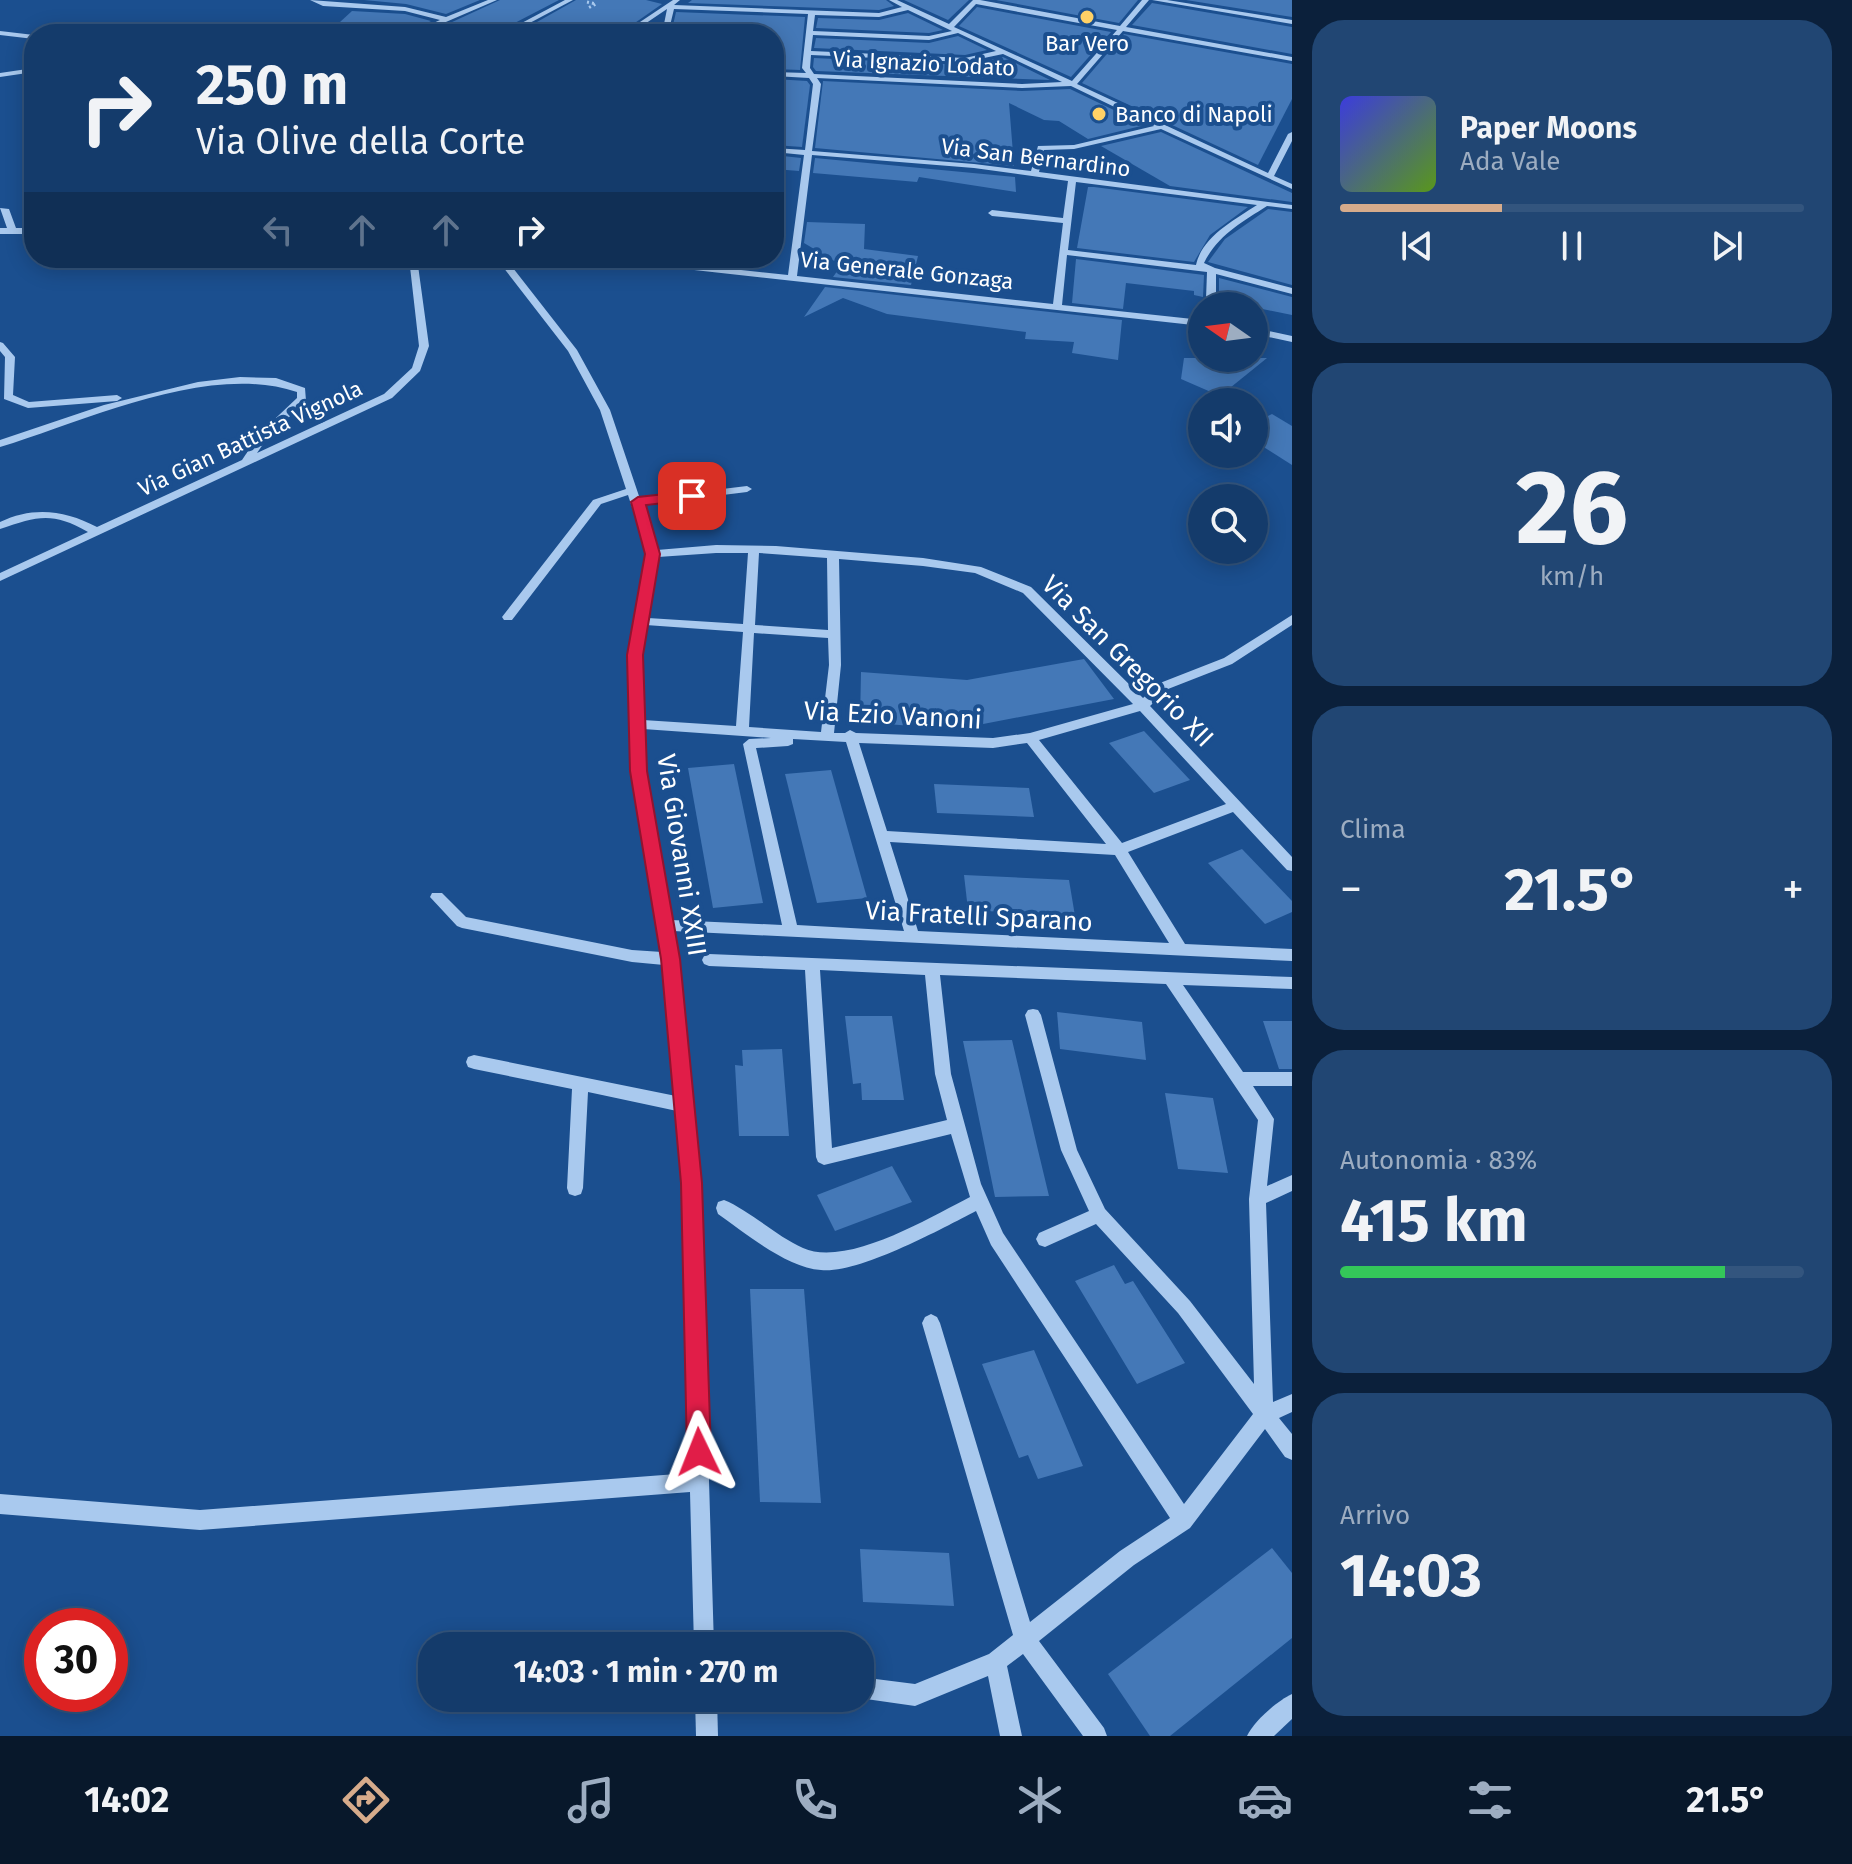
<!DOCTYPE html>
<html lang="it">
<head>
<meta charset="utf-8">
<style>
  :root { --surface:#143b6b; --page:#214673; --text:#f1f3f6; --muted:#9dadc1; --line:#33557e; --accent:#d6ab8b }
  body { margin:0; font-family:"Fira Sans",sans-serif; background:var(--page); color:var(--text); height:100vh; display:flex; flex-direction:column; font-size:30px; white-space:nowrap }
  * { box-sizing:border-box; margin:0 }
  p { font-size:26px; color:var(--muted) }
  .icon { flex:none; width:44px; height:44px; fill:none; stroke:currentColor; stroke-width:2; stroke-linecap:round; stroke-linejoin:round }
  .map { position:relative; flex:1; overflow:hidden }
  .details { display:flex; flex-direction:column; gap:20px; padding:20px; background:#0b203b; width:560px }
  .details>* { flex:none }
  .banner { position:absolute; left:24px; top:24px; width:760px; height:244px; border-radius:32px; box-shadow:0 4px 20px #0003,0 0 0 2px var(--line); background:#143b6b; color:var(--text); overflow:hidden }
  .needle { width:52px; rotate:284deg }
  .controls { position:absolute; left:1188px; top:292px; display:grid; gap:16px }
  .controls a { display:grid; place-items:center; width:80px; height:80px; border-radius:50%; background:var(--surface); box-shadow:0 4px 20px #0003,0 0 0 2px var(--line); font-size:40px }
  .speed { position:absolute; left:24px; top:1608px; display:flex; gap:16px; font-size:40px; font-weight:700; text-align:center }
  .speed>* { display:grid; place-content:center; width:104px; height:104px; border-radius:50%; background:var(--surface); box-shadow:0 4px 20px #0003,0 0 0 2px var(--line); line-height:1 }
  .speed .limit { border:12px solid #d22; background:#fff; color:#111 }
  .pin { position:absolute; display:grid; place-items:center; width:68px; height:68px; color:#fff; margin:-34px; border-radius:16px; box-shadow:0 4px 12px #0006 }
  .me { position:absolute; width:88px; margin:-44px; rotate:358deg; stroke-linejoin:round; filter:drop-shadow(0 0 6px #0008) }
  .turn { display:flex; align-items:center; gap:28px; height:168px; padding:0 40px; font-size:36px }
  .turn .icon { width:104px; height:104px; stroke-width:2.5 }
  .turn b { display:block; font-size:56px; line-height:68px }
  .lanes { display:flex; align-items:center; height:76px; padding:0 40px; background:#0003; justify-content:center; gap:40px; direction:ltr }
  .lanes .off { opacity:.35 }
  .big { font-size:60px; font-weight:700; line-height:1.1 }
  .details .widget { flex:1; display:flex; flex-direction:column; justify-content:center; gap:12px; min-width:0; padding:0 28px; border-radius:32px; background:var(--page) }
  .details .dial { align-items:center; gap:0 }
  .dial b { font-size:104px; line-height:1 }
  .song { display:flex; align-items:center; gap:24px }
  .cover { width:96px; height:96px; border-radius:12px; background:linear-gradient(135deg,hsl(240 70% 55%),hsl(90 70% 35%)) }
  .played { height:8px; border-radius:4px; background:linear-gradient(90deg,var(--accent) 35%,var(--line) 35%) }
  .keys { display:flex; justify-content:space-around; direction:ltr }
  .heat { display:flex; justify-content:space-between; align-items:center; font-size:44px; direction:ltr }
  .charge { height:12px; border-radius:6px; background:linear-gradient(90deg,#34c759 83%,var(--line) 0) }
  .trip { position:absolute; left:418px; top:1632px; width:456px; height:80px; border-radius:32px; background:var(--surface); box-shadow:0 4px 20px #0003,0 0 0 2px var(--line); font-weight:700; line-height:80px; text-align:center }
  .menu { display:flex; height:128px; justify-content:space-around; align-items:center; background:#08182b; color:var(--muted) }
  .menu .icon { width:56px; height:56px }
  .menu .on { color:var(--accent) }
  .menu b { font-size:36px; color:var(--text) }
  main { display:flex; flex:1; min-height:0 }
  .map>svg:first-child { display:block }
</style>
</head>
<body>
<main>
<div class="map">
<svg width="1292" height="1736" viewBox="0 0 1292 1736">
  <rect width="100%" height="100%" fill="#1b4f8f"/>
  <g fill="#4478b7">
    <path d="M364,0H480L446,14L406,4Z"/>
    <path d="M500,0H559L507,27L499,25L475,34H426Z"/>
    <path d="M576,0H646L662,4L619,34L521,31Z"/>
    <path d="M692,0H886L894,6L879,10L688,3Z"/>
    <path d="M904,0H969L948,20Z"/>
    <path d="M996,0H1138L1119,23Z"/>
    <path d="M1186,0H1292V17Z"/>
    <path d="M1152,3L1292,27V54L1132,25Z"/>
    <path d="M977,7L1111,32L1071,77L959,26Z"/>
    <path d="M352,11L405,14L431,21L406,34H327Z"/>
    <path d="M676,12L805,17L800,70L774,69V34L705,31L704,34H671Z"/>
    <path d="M908,13L943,30L929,33L816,28L818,18L879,20Z"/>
    <path d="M1124,34L1292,64V99L1258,165L1082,83Z"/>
    <path d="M958,36L987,50L965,55L814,48L816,38L929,43Z"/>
    <path d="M1003,57L1050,80L816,71L813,67L814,58L965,65Z"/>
    <path d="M774,79L807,81L810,85L802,147L774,145Z"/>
    <path d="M823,81L1022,91L1070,89L1145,125L1088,139L1059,121L1044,120L1009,103L1014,166L815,148Z"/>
    <path d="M1161,132L1292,193V202L1170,186L1101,146Z"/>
    <path d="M774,155L801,158L799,171L774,169Z"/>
    <path d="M815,158L1015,177L1016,192L919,177L917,182L813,173Z"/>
    <path d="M1088,187H1094L1248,207L1210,235L1194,262L1077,248Z"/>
    <path d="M1268,209L1292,212V285L1208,262L1225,239Z"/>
    <path d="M807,222L865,224L864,249L918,256L911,285L833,277L843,263L836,262L804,243Z"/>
    <path d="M1076,259L1204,275L1203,297L1194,295V291L1126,283L1123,309L1072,303Z"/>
    <path d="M1219,278L1292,297V315L1219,300Z"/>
    <path d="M825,287L1122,320L1118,360L1072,353L1074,342L1025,339L1026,332L887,314L843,298L804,317Z"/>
    <path d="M1184,358H1267L1220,396L1181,379Z"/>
    <path d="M1272,414L1292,426V465L1254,441V423Z"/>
    <path d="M1084,659L1114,699L978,725L979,731L860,722L861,672L967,680Z"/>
    <path d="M1144,731L1190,780L1154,793L1109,743Z"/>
    <path d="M734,764L763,903L713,908L688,768Z"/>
    <path d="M831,770L867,898L817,903L785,774Z"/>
    <path d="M934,784L1029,788L1034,817L937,813Z"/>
    <path d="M1242,849L1292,901V912L1265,924L1208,863Z"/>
    <path d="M964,875L1069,880L1075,916L968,910Z"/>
    <path d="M1057,1012L1142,1022L1146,1060L1060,1049Z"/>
    <path d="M845,1016H892L904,1100H862L861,1083L853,1084Z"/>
    <path d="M1263,1021H1292V1069H1279Z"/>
    <path d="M1012,1040L1037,1146L1049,1196L995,1197L963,1041Z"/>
    <path d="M782,1049L789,1136H739L735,1065L743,1066L742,1050Z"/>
    <path d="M1165,1093L1213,1098L1228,1173L1178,1169Z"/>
    <path d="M892,1166L912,1202L835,1231L817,1195Z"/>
    <path d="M1114,1265L1125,1284L1133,1281L1185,1363L1137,1384L1075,1281Z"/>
    <path d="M750,1289H804L821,1503L760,1502Z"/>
    <path d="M1034,1350L1083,1466L1038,1479L1028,1455L1019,1458L982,1364Z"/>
    <path d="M1272,1548L1292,1573V1638L1170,1736H1150L1108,1674Z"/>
    <path d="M860,1549L949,1553L954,1606L863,1602Z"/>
  </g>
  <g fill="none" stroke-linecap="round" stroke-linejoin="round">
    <path stroke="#a9c9ee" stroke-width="3" stroke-dasharray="2 3" stroke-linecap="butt" d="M587,2L596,4L588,8"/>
    <g fill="#a9c9ee" fill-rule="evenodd">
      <path d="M310,0L405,7L446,17L488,0H497L418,34H409L440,20L405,11L323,6Z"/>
      <path d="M565,0H573L509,34H501Z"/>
      <path d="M673,0H680L674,5L879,13L902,7L889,0H897L949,24L973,0H980L1120,26L1142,0H1149L1126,27L1292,57V61L1123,31L1077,84L1268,173L1288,134L1292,132V141L1274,176L1292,184V189L1161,129L1074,149L1044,150L1039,172L1292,205V209L1267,206C1242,222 1217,236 1204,263L1215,268L1292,288V294L1216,274V299L1211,302L1206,299L1207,272L1067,255L1062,305L1202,320V326L604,260L603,258H631L788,275L804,155L774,152V148L805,150L813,84L809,78L774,76V72L806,73L802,68L808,14L674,9L668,34H662L667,9L630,34H622ZM976,4L1117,30L1072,81L954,27ZM908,10L952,31L929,36L813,31L815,15L879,17ZM958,33L996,51L965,58L811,51L813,35L929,40ZM1003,54L1062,82L1022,84L814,74L810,68L811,55L965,62ZM817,78L1022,88L1071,86L1154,126L1074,145L1038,146L1031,171L974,164L812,151L821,84ZM812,155L974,168L1068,181L1063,218L992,210L988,213L992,216L1063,223L1053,304L797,276ZM1076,182L1257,205C1234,220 1202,237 1196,265L1068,250Z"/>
      <path d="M1152,0H1167L1292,20V24Z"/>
      <path d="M0,31L34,35V39L0,35Z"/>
      <path d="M34,68V72L0,77V73Z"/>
      <path d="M0,208L9,209L16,228H34V234H0V228H7Z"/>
      <path d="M409,258H417L429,346L420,371L392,398L0,581V573L88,532C51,511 37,517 0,529V522C33,506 65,510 97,527L242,460L260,433L297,398V392C208,362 86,421 0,447V440L104,405L198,382L240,377L276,378L305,388L306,401L268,437L257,453L384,394L412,368L419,346Z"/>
      <path d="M496,258H505L509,263L517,258H527L513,268L577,350L610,410L640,499L747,486L752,489L747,492L642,505L657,550L716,545L776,546L923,558L981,567L1031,587L1143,698L1160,683L1224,658L1292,615V625L1232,664L1168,689L1150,706L1292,857V871L1287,870L1233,812L1128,852L1185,944L1292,949V961L673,931L678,959L700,1183L714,1646H694L690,1492L200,1530L0,1514V1494L200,1510L690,1473L684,1183L677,1111L588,1092L583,1188L581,1194L575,1196L569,1194L567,1188L572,1089L474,1069L468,1067L466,1062L468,1057L474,1055L676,1096L664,965L632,962L462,928L457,926L430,897L432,893H442L466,917L632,950L662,952L631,771L629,655L647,554L628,495L601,504L512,620H504L502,617L593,500L626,489L600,410L568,351ZM716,553H748L743,624L648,618L658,557ZM759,553L827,558L828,630L755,625ZM839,559L923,566L975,573L1023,593L1133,704L1030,733L993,738L856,733L850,730L845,733H834L841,665ZM646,625L743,632L736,726L643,720L641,655ZM754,633L828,638L829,665L821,732L749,727ZM1140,711L1226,804L1122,843L1039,740ZM643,729L771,738L749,739L743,744L782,925L671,920L645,771ZM793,739L846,742L904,931L797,925L756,748L788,746L793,744ZM859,743L993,748L1027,743L1106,844L887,831ZM890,842L1115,855L1169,943L918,931Z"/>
      <path d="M1254,328L1292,336V342L1254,334Z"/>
      <path d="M0,342L3,343L15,357L13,395L29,402L117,395L122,398L117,401L28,408L4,399L5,357L0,351Z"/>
      <path d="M709,954L1292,977V989L1183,985L1243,1072H1292V1086H1253L1274,1119L1267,1186L1292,1175V1191L1266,1203L1273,1402L1292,1394V1412L1279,1418L1292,1434V1460L1285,1457L1265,1429L1190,1528L1134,1565L1039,1641L1104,1728L1107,1736H1083L1023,1654L1007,1666L1022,1736H1000L988,1676L915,1706L859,1698L860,1677L915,1684L989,1654L1013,1635L922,1323L925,1317L931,1314L937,1317L940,1323L1030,1622L1120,1551L1170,1518L991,1245L976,1211C941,1229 859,1274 821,1270C787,1268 745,1233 718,1214L716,1208L718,1202L724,1200C749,1210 776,1236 803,1248C846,1268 931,1217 970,1197L951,1134L824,1165L818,1162L816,1157L805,970L709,966L704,964L702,960L704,956ZM820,970L925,975L935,1074L947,1120L832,1148ZM940,975L1166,984L1258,1120L1249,1199L1254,1384L1190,1301L1105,1209L1077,1150L1041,1015L1038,1010L1033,1009L1028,1010L1025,1015L1061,1150L1089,1211L1039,1233L1036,1239L1039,1245L1045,1247L1096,1224L1178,1313L1253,1414L1184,1504L1003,1233L981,1184L951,1074Z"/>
      <path d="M1292,1694V1719L1274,1736H1247C1254,1721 1277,1701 1292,1694Z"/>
      <path d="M695,1698H717L718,1736H696Z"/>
    </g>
  </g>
  <path fill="#e11d48" stroke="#92132f" stroke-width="2" d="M692,491L697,493V499L646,505L660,554L643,655L647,771L680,959L702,1183L711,1452L708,1461L699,1465L690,1461L687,1452L681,1183L661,959L630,771L627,655L645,554L631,502L638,497Z"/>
  <g fill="#ffd166" stroke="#1b4f8f" stroke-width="3">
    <circle cx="1087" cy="17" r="8"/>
    <circle cx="1099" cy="114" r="8"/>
  </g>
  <g text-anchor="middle" stroke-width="8" stroke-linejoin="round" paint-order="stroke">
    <g font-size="22" fill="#fff" stroke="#1b4f8f">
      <text x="1087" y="51">Bar Vero</text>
      <text x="1115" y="122" text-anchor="start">Banco di Napoli</text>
    </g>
    <g font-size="22" fill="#fff" stroke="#1b4f8f">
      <text transform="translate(924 63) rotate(3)" y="8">Via Ignazio Lodato</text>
      <text transform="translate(1036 157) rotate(7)" y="8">Via San Bernardino</text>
      <text transform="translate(907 270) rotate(6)" y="8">Via Generale Gonzaga</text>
      <text transform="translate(250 438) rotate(-25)" y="8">Via Gian Battista Vignola</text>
    </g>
    <g font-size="26" fill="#fff" stroke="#1b4f8f">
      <text transform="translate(1128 661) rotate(45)" y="9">Via San Gregorio XII</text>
      <text transform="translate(893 715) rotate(3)" y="9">Via Ezio Vanoni</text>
      <text transform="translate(682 855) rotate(81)" y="9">Via Giovanni XXIII</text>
      <text transform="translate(979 916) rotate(3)" y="9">Via Fratelli Sparano</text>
    </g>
  </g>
</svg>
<div class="controls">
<a><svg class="needle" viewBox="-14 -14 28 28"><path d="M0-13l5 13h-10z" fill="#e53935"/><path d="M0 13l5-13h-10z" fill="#9dadc1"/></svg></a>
<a><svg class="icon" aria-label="sound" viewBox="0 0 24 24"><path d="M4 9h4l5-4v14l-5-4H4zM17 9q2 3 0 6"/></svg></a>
<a><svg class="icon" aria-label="search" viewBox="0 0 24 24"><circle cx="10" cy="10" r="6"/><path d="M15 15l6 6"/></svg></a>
</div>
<div class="speed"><div class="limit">30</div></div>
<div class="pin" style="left:692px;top:496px;background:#d93025"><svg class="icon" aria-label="arrive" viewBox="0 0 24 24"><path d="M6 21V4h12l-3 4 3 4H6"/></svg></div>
<svg class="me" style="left:699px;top:1452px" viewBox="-20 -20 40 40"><path d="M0-17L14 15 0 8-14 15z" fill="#e11d48" stroke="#fff" stroke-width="4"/></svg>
<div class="trip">14:03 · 1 min · 270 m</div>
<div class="banner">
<div class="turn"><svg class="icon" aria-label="right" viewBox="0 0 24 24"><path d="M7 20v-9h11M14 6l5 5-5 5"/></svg><div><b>250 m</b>Via Olive della Corte</div></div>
<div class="lanes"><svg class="icon off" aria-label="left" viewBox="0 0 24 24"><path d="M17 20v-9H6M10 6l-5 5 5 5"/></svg><svg class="icon off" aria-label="ahead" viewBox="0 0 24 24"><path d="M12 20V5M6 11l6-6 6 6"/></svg><svg class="icon off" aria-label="ahead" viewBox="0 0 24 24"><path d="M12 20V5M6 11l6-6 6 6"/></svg><svg class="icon" aria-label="right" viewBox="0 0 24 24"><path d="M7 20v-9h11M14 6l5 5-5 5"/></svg></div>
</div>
</div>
<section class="details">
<div class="widget">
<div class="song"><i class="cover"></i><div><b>Paper Moons</b><p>Ada Vale</p></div></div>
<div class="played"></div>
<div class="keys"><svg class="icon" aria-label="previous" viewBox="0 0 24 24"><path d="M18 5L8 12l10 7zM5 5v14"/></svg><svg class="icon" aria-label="pause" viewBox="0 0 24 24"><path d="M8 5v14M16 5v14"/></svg><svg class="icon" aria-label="next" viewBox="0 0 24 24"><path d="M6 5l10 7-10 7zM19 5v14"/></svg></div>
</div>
<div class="widget dial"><b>26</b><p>km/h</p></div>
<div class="widget"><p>Clima</p>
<div class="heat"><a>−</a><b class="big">21.5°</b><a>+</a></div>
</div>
<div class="widget"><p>Autonomia · 83%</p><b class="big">415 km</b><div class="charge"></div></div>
<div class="widget"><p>Arrivo</p><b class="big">14:03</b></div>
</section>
</main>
<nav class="menu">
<b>14:02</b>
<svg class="icon on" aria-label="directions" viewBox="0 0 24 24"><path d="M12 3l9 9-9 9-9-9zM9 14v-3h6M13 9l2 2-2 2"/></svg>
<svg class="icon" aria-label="music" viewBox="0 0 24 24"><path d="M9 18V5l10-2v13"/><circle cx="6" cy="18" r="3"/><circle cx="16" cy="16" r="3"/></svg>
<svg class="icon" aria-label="phone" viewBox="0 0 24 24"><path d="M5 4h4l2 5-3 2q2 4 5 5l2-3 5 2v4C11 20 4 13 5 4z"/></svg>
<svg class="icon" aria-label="climate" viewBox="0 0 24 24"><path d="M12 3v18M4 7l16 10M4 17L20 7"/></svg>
<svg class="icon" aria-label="car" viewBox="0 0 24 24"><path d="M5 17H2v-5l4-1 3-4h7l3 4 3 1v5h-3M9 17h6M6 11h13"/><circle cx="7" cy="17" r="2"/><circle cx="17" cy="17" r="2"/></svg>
<svg class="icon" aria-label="filters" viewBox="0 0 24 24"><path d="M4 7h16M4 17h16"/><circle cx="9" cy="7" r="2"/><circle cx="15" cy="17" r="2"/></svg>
<b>21.5°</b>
</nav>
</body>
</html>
